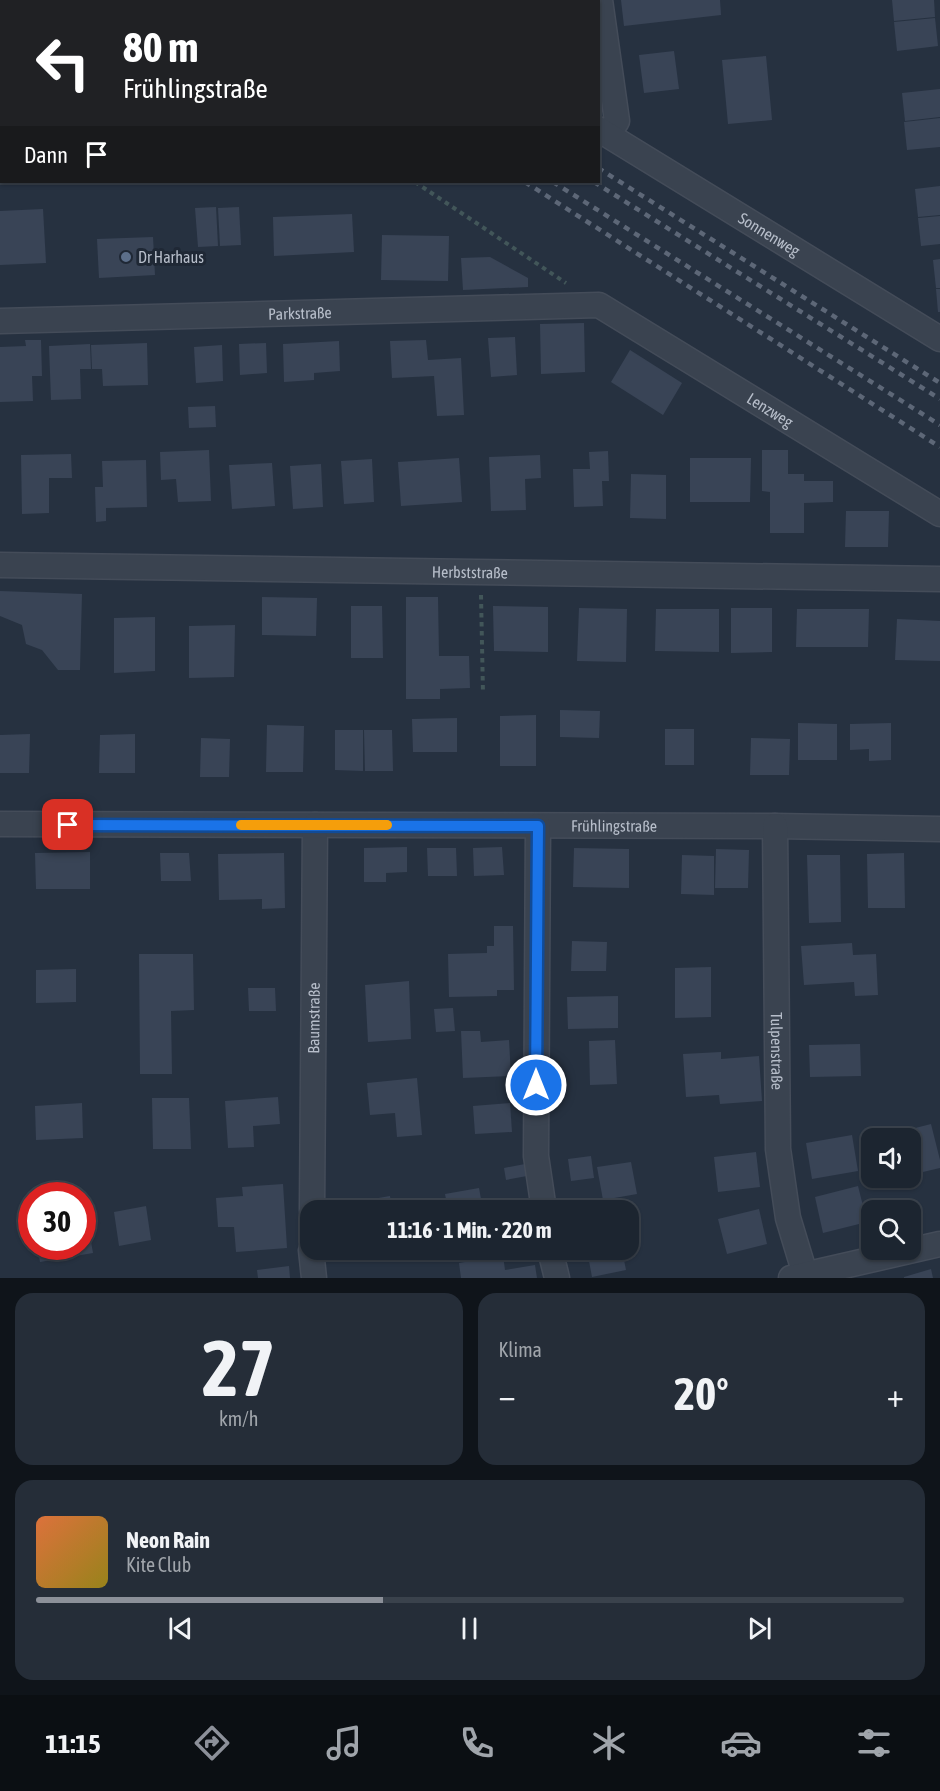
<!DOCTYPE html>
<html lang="de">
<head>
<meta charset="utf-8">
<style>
  :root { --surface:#1c2530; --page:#252d38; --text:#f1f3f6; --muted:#a0a5ab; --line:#3a424c; --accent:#8c9099 }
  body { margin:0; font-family:"Asap Condensed",sans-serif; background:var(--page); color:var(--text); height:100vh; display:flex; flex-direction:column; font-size:22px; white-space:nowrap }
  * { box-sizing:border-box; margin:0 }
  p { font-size:20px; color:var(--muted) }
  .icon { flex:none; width:33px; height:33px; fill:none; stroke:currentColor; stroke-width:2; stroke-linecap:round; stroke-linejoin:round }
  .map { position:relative; height:1278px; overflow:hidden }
  .side { display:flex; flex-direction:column; gap:15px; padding:15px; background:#0f141a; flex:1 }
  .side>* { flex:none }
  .banner { position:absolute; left:0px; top:0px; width:600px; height:183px; box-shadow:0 2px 4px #0004,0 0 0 2px var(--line); background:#202124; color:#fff; overflow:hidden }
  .fabs { position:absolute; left:861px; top:1128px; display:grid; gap:12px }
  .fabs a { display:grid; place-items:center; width:60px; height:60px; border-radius:12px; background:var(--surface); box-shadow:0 2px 4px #0004,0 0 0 2px var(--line); font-size:30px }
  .speed { position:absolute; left:18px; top:1182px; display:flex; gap:12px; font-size:30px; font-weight:700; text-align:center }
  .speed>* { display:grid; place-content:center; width:78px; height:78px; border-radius:50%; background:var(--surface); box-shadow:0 2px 4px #0004,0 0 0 2px var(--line); line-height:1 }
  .speed .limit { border:9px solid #d22; background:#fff; color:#111 }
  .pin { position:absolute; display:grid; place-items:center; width:51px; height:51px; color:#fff; margin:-26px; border-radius:12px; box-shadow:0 3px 9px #0006 }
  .me { position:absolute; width:66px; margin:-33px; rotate:0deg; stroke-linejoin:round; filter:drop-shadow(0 0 4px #0008) }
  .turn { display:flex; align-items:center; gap:21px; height:126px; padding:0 24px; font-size:27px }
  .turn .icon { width:78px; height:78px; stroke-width:2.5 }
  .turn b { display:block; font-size:42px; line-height:51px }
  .then { display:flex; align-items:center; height:57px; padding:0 24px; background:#0003; gap:12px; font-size:22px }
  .big { font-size:45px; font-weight:700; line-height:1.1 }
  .side .widget { flex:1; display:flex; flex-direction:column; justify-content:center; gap:9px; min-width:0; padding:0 21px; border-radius:18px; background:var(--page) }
  .side .dial { align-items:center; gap:0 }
  .dial b { font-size:78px; line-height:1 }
  .song { display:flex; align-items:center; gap:18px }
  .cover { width:72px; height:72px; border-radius:9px; background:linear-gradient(135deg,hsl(20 70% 55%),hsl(50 70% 35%)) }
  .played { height:6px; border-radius:3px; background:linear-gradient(90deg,var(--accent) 40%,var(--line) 40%) }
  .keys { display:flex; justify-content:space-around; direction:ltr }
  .heat { display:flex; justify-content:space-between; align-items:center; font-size:33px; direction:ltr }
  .side .tiles { flex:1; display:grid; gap:15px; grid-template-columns:1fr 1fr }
  .widget:last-child { grid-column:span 2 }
  .trip { position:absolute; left:300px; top:1200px; width:339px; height:60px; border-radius:18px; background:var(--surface); box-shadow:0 2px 4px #0004,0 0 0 2px var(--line); font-weight:700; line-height:60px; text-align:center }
  .tabs { display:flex; height:96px; justify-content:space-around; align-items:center; background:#0b0f13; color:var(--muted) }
  .tabs .icon { width:42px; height:42px }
  .tabs .on { color:var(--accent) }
  .tabs b { font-size:27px; color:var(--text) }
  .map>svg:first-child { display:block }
</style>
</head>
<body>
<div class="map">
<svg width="940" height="1278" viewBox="0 0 940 1278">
  <rect width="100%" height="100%" fill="#263140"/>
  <g fill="#394456">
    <path d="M621,0H720L721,15L624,26Z"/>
    <path d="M892,0H934L935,17L894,21Z"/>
    <path d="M935,18L938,46L897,51L894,22Z"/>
    <path d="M674,51L679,89L644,93L639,55Z"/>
    <path d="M766,56L772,120L728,124L722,60Z"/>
    <path d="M940,89V117L905,121L902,93Z"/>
    <path d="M940,118V147L907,150L904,122Z"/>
    <path d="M940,186V215L918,217L915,189Z"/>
    <path d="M216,207L218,246L198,247L195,208Z"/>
    <path d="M239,207L241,245L220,246L218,208Z"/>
    <path d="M43,209L46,263L0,265V211Z"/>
    <path d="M352,214L354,252L274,256L273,217Z"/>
    <path d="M940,216V244L921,246L918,218Z"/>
    <path d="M382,235L449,236L448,281L381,280Z"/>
    <path d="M153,237L155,275L99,278L97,239Z"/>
    <path d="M490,257L528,278V287L463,290L461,258Z"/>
    <path d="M940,259V288H936L933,260Z"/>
    <path d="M936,289H940V312H938Z"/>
    <path d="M584,323L585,372L541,374L540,324Z"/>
    <path d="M515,337L517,375L491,377L488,338Z"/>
    <path d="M25,340H41L42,376H32L33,401L0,402V347L26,346Z"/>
    <path d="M426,340L428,360L461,358L464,415L437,416L434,376L392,378L390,341Z"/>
    <path d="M339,341L340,371L314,373V380L284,382L283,344Z"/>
    <path d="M147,343L148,385L103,386L102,369H92L91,345Z"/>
    <path d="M266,343L267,373L240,375L239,344Z"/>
    <path d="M90,344L91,369H80L81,399L51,400L49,346Z"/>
    <path d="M222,345L223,381L196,383L194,347Z"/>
    <path d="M630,350L682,383L663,415L611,382Z"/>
    <path d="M215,406L216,427L189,428L188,407Z"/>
    <path d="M209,450L211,501L178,502L176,479L161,480L160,452Z"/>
    <path d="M762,450H788V474H804V481H833V502L804,503V533H770V492L762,491Z"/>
    <path d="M608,451L609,481H602L603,506L574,507L573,469H590L589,452Z"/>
    <path d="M71,454L72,478H49V513L22,514L21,455Z"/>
    <path d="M540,455L541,478L525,479L526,510L491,511L489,457Z"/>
    <path d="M459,458L462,502L401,506L398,462Z"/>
    <path d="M690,458H751L750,502H690Z"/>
    <path d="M372,459L374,502L344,504L341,461Z"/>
    <path d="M146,460L147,507L106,508V521L96,522L95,487H103L102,461Z"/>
    <path d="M272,463L275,506L232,509L229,465Z"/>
    <path d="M321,464L323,507L293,509L290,466Z"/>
    <path d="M631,474L666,475V519L630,518Z"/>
    <path d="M846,511H889L888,547H845Z"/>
    <path d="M0,591L82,594L80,670H58L42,650L26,644L22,625L0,616Z"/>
    <path d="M262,597L317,598L316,636L262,635Z"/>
    <path d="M406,597H438L439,656H469L470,688L440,689V699H406Z"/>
    <path d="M351,606H382L383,658H351Z"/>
    <path d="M493,606L548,607V652L494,651Z"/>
    <path d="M579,608L627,609L626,662L577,661Z"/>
    <path d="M731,608H772V652L731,653Z"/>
    <path d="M656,609H719V652L655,651Z"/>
    <path d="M797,609H869L868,647H796Z"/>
    <path d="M155,617V671L114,673V618Z"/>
    <path d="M897,619L940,621V661L895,660Z"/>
    <path d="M235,625L234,677L189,678V626Z"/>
    <path d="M560,710L600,711L599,738L560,737Z"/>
    <path d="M536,715V766H500V716Z"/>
    <path d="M457,718V752H413L412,719Z"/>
    <path d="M798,723L837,724V760H798Z"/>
    <path d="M891,723V760L869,761V749L850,750V724Z"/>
    <path d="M267,725L304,726L303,772H266Z"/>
    <rect x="665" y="729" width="29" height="36"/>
    <path d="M335,730H363V771L335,770Z"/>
    <path d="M364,730H392L393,771H365Z"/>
    <path d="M30,734L29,773H0V735Z"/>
    <path d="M135,734V773H99L100,735Z"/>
    <path d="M201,738L230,739L229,777H200Z"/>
    <path d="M751,738L790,739L789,775H750Z"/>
    <path d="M407,847V872L386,873V882H364V848Z"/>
    <path d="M502,847L504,875L474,876L473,848Z"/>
    <path d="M427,848H456L457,876H428Z"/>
    <path d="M574,848L629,849V888L573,887Z"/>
    <path d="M716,849L749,850L748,888H715Z"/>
    <path d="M90,852V889H36L35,853Z"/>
    <path d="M160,853H189L191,881H161Z"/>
    <path d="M284,853L285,908L262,909V899L219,900L218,854Z"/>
    <path d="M904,853L905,908H868L867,854Z"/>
    <path d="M682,855L714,856V895L681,894Z"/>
    <path d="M807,855H840L841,922L809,923Z"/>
    <path d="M494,926H513L514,990H497V996L449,997L448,954L487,953V946H494Z"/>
    <path d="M572,941L607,942L606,971H571Z"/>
    <path d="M852,943L853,955L876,954L878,995L855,996L854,982L804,985L801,946Z"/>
    <path d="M139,954H193L194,1010L171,1011L172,1074H140Z"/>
    <path d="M711,967V1017L675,1018V968Z"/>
    <path d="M76,969V1002L36,1003V970Z"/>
    <path d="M409,981L411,1039L368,1042L365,985Z"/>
    <path d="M248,988H275L276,1011H249Z"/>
    <path d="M618,996V1028L568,1029L567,997Z"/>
    <path d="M453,1008L455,1031L436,1032L434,1009Z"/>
    <path d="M461,1031H480L481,1042L509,1040L511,1076L463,1078Z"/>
    <path d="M615,1040L617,1084L590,1085L589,1041Z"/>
    <path d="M860,1044L861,1076L810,1077L809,1045Z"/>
    <path d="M721,1052V1059L759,1056L762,1101L720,1104L719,1095L686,1097L683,1054Z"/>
    <path d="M417,1078L422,1135L397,1137L395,1113L370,1115L367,1083Z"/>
    <path d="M278,1097L280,1124L253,1126L254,1147L228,1148L225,1101Z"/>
    <path d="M152,1098H189L191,1149H153Z"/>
    <path d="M82,1103L83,1138L36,1140L35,1106Z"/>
    <path d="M510,1103L512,1132L475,1134L473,1106Z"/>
    <path d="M931,1124L940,1160V1168L910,1175V1138H876Z"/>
    <path d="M852,1135L858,1171L812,1179L806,1143Z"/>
    <path d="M756,1152L760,1187L718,1192L714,1157Z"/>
    <path d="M591,1156L594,1178L571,1181L568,1159Z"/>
    <path d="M631,1162L637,1194L603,1200L597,1167Z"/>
    <path d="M525,1164L527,1176L506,1180L504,1168Z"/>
    <path d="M283,1184L287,1248L236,1252L234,1227H218L216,1198L243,1196L242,1187Z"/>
    <path d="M858,1186L867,1222L823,1233L815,1197Z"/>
    <path d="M479,1188L483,1210H448L445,1194Z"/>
    <path d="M390,1196L392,1210H357L355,1202Z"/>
    <path d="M146,1206L151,1240L119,1246L114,1212Z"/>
    <path d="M759,1209L767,1244L727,1254L718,1219Z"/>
    <path d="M87,1219L93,1253L40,1262L37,1246H82V1220Z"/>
    <path d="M587,1250H622L626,1270L592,1277Z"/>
    <path d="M503,1255L505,1270L535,1265L537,1278H461L459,1263Z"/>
    <path d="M289,1266L290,1278H258L257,1270Z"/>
    <path d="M931,1269L933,1278H904V1277Z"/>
  </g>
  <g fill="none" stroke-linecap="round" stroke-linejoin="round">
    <g stroke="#444c59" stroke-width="27">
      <g id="minor">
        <path d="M391,0L393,2"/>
        <path d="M600,0L617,121L608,134"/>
        <path id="s1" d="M598,129L940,339"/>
        <path id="s2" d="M0,321L599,305L940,514"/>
        <path id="s3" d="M0,565L940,579"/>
        <path id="s4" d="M0,824L775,826L940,829"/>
        <path d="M538,826L536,1156L544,1210"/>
        <path id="s5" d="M775,826L778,1149L788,1218L805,1274"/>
        <path id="s6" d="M312,1210L315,825"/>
        <path d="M311,1250L314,1278"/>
        <path d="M550,1250L557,1278"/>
        <path d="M791,1278L940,1244"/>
      </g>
    </g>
    <g stroke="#425659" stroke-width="4" stroke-dasharray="4.5 4.5" stroke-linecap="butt">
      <path d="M0,12H2"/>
      <path d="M415,182L566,283"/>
      <path d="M481,595L483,693"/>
    </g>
    <use href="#minor" stroke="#3a4350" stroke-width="24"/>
    <g stroke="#5d6777" stroke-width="4.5" stroke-dasharray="6 6" stroke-linecap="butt">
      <path d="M236,0L238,2"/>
      <path d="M261,0L264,2"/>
      <path d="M303,0L305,2"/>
      <path d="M328,0L331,2"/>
      <path d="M598,168L940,383"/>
      <path d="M525,182L940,447"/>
      <path d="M553,182L940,425"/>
      <path d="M594,182L940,399"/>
    </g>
  </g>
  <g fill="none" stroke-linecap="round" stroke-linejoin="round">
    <g stroke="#114b97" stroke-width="15">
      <path id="route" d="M68,825L538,826L536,1085"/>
    </g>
    <use href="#route" stroke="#1a73e8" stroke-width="10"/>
    <path stroke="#f59e0b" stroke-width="10" d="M241,825H387"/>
  </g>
  <circle fill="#5c6f8a" stroke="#1f2835" stroke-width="2" cx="126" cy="257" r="6"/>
  <g text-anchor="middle" stroke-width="6" stroke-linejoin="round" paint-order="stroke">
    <g font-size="16" fill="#b7beca" stroke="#1f2835">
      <text dy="6" stroke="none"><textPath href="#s1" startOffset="201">Sonnenweg</textPath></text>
      <text dy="6" stroke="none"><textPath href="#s2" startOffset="300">Parkstraße</textPath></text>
      <text dy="6" stroke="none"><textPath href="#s2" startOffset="800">Lenzweg</textPath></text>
      <text dy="6" stroke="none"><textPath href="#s3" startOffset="470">Herbststraße</textPath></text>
      <text dy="6" stroke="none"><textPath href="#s4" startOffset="614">Frühlingstraße</textPath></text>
      <text dy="6" stroke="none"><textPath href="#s6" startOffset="192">Baumstraße</textPath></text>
      <text dy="6" stroke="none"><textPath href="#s5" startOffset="225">Tulpenstraße</textPath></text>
    </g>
    <g font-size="16" fill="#b7beca" stroke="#1f2835" text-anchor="start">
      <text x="138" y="263">Dr Harhaus</text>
    </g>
  </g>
</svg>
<div class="fabs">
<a><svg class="icon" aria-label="sound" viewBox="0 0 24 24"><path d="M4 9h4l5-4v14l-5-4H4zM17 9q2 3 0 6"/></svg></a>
<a><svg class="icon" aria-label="search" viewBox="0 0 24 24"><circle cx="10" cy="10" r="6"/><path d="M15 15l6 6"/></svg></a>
</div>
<div class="speed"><div class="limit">30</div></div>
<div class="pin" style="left:68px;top:825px;background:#d93025"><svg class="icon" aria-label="arrive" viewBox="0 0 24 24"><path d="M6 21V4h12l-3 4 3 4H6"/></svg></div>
<svg class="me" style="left:536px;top:1085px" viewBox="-20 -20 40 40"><circle r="17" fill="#1a73e8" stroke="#fff" stroke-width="3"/><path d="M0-11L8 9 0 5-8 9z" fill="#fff"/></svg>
<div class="trip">11:16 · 1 Min. · 220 m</div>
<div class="banner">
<div class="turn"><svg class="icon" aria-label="left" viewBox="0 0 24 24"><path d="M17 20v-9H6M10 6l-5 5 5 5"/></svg><div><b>80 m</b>Frühlingstraße</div></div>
<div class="then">Dann<svg class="icon" aria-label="arrive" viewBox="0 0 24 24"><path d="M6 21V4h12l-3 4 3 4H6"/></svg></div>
</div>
</div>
<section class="side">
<div class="tiles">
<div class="widget dial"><b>27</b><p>km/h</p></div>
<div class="widget"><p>Klima</p>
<div class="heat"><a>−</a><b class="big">20°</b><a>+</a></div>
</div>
<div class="widget">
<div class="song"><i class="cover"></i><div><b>Neon Rain</b><p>Kite Club</p></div></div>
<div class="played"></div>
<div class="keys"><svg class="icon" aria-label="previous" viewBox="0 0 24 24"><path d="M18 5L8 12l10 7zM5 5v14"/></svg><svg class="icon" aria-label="pause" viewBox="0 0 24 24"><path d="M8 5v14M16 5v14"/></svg><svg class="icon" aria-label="next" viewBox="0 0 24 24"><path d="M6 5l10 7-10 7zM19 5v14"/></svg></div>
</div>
</div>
</section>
<nav class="tabs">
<b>11:15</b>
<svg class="icon on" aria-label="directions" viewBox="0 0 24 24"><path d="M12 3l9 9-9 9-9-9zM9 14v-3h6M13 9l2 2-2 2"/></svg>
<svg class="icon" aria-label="music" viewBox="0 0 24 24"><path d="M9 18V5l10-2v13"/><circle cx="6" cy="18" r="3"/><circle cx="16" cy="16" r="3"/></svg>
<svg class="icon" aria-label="phone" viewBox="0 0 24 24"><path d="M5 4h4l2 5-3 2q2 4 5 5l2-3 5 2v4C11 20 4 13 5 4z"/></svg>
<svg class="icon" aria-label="climate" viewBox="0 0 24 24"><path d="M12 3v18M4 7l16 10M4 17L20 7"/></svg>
<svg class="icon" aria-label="car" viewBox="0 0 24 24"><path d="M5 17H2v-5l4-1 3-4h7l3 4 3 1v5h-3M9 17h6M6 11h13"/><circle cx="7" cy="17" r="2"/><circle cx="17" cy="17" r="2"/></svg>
<svg class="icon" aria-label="filters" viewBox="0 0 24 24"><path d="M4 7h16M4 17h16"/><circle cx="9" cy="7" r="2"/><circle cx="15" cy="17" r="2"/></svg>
</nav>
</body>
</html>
